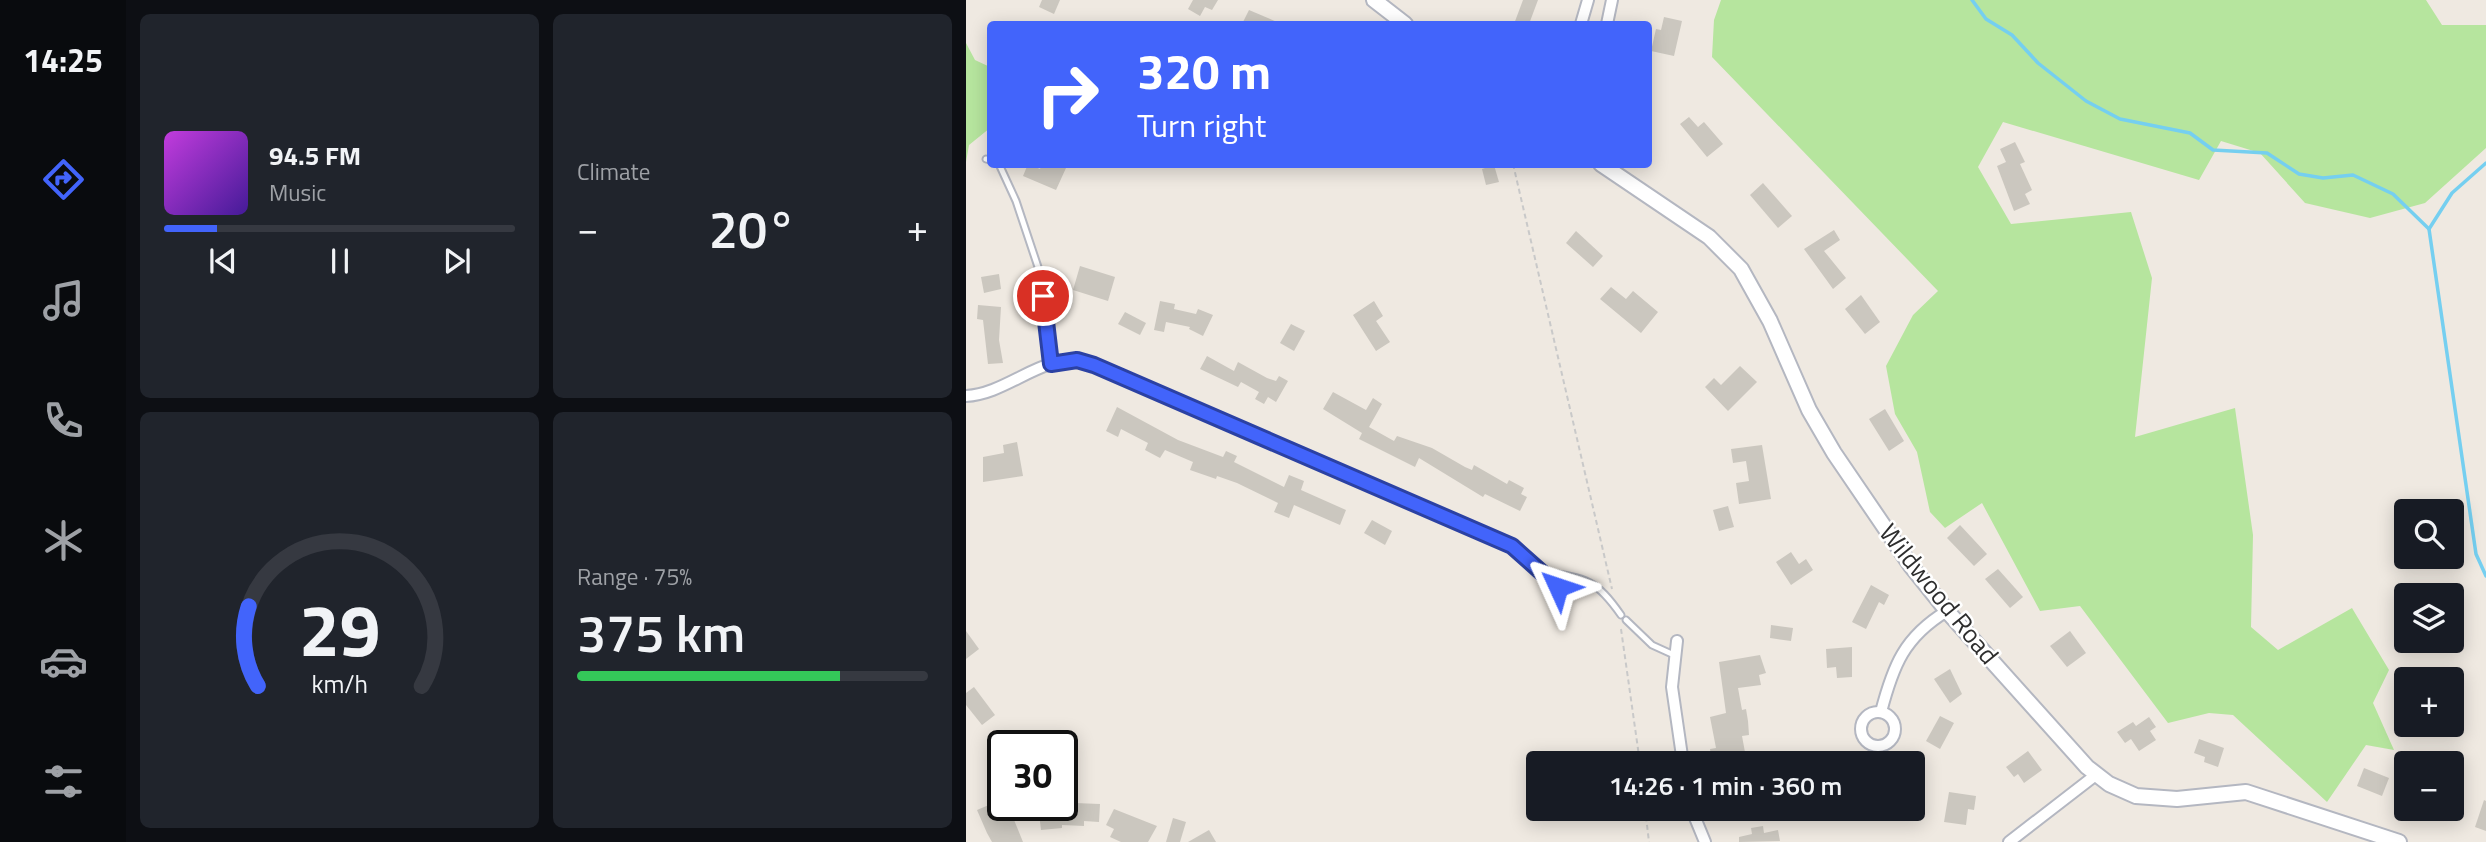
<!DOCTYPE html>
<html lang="en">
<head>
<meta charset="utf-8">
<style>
  :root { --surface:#171b24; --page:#20242c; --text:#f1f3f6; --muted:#9ea1a6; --line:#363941; --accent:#4264fb }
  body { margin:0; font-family:"Titillium Web",sans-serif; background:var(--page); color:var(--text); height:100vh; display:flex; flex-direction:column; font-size:26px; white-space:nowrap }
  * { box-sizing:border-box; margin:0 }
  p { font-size:23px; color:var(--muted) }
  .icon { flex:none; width:38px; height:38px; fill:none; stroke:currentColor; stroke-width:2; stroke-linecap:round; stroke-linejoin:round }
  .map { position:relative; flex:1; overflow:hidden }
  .sheet { display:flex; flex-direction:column; gap:14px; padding:14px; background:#0d0f14; width:840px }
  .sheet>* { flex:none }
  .hud { position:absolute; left:21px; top:21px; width:665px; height:147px; border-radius:7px; box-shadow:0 4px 18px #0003; background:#4264fb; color:#fff; overflow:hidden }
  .controls { position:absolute; left:1428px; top:499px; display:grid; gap:14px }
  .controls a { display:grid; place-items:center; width:70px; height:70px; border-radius:7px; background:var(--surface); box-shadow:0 4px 18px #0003; font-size:35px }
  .speed { position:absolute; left:21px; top:730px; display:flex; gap:14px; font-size:35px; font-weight:700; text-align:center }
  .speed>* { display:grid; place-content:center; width:91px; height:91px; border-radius:50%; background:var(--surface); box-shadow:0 4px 18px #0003; line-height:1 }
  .speed .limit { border:4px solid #111; border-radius:10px; background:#fff; color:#111 }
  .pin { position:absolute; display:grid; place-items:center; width:60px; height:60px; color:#fff; margin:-30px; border:4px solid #fff; border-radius:50%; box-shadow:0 2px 7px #0007 }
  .me { position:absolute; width:77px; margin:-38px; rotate:312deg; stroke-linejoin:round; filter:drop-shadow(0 0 5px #0008) }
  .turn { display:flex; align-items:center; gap:24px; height:147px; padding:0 35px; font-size:32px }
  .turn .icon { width:91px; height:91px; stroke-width:2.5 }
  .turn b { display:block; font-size:49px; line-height:60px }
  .big { font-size:52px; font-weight:600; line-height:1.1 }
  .sheet .widget { flex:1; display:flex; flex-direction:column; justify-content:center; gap:10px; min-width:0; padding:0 24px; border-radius:10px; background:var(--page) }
  .sheet .dial { align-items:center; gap:0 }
  .dial svg { height:182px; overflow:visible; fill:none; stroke:var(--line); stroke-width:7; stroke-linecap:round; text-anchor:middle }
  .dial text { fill:var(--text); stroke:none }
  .song { display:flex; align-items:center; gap:21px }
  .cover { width:84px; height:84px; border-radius:10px; background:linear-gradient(135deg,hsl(290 70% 55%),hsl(260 70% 35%)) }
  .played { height:7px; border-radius:4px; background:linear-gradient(90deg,var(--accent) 15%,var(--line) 15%) }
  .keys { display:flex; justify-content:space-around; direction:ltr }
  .heat { display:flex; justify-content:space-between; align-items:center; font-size:38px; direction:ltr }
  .charge { height:10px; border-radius:5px; background:linear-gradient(90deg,#34c759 75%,var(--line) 0) }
  .sheet .tiles { flex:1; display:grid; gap:14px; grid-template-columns:repeat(2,1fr) }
  .trip { position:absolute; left:560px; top:751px; width:399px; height:70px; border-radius:7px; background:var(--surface); box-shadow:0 4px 18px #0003; font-weight:600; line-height:70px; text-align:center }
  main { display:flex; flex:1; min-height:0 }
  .tabs { display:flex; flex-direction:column; width:126px; justify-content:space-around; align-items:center; background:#090b0e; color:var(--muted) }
  .tabs .icon { width:49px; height:49px }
  .tabs .active { color:var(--accent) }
  .tabs b { font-size:32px; color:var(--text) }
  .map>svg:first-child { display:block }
</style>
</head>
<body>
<main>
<nav class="tabs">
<b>14:25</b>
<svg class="icon active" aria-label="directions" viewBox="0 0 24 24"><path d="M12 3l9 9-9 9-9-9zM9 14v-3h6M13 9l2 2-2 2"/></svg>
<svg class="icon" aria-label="music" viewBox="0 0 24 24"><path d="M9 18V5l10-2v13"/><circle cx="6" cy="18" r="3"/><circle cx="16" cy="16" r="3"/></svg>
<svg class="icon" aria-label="phone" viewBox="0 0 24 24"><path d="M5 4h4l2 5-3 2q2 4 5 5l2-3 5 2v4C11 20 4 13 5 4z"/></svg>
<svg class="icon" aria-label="climate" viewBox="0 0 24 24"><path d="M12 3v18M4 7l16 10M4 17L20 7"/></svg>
<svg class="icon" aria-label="car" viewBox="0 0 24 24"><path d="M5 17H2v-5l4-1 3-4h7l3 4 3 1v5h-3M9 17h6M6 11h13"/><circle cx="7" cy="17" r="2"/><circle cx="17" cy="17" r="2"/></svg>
<svg class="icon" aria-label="filters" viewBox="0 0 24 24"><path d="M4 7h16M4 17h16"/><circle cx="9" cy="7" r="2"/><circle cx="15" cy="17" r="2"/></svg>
</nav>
<section class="sheet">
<div class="tiles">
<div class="widget">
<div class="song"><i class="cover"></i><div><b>94.5 FM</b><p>Music</p></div></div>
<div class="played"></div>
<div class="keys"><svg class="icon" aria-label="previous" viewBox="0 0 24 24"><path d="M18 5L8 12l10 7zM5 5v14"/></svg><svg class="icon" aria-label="pause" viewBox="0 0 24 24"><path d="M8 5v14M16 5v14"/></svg><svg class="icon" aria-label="next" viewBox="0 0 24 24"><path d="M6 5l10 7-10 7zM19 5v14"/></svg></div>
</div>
<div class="widget"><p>Climate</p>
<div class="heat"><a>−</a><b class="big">20°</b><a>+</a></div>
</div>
<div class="widget dial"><svg viewBox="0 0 100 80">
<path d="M14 69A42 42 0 1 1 86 69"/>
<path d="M14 69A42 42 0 0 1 10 34" stroke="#4264fb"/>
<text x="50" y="56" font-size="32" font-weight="700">29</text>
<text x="50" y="72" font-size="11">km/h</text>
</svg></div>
<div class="widget"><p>Range · 75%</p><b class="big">375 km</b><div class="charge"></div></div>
</div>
</section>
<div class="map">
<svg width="1520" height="842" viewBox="0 0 1520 842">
  <rect width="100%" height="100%" fill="#efe9e1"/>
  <g fill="#b6e59e">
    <path d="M755,0H1460L1476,25H1520V148L1459,203L1404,218L1339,203L1294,153L1255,141L1233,180L1037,122L1012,167L1045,224L1165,212L1186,278L1169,437L1269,408L1287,535L1285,627L1312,650L1386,608L1423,670L1407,703L1428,750L1400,745L1361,802L1267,715L1243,713L1202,723L1114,606L1074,611L1016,503L979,528L964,512L951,452L929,414L920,366L947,315L972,291L746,57L748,20Z"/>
    <path d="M0,43L9,60L24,67V128L3,145L0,162Z"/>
  </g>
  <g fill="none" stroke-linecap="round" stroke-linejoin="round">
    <g stroke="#75cff0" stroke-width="3.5">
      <path d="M1006,0L1020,19L1046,35L1072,63L1120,101L1154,119L1224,133L1247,150L1301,153L1333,174L1357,178L1387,175L1427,194L1463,229L1510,554L1520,576"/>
      <path d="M1463,229L1486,193L1520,163"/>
    </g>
  </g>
  <g fill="#cbc7bf">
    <path d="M76,0H94L88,14L73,7Z"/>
    <path d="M227,0H252L246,10L239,7L234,16L222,9Z"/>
    <path d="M557,0H572L563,24H548Z"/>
    <path d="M283,10L316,24H276Z"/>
    <path d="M698,17L716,21L708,56L685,51L690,29L695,30Z"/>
    <path d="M723,117L732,127L738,122L757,144L741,157L714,124Z"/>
    <path d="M1049,142L1059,162L1054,164L1066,190L1059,194L1064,204L1048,211L1031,166L1040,162L1034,149Z"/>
    <path d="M62,164L74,169L76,164L100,168L90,190L57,176Z"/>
    <path d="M528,165L533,182L520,185L516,169Z"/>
    <path d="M797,183L826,216L812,228L784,195Z"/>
    <path d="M868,230L874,240L858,251L880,278L867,289L838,249Z"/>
    <path d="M610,231L637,256L627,267L600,243Z"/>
    <path d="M114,266L149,277L142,301L107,290Z"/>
    <path d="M33,274L35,289L18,293L15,277Z"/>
    <path d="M645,287L660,299L667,291L692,312L675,333L634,299Z"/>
    <path d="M895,295L914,322L899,334L879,309Z"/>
    <path d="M194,301L209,304L208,309L230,314L232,309L247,315L237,336L223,329L224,327L200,322L198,332L188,330Z"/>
    <path d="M408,301L417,316L410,321L424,342L410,351L387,315Z"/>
    <path d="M12,305L35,307L33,340L37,363L22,364L17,320L11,319Z"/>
    <path d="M159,312L180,323L174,335L152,324Z"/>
    <path d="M325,324L339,331L328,351L314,343Z"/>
    <path d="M241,356L268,371L272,362L301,378L310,381L313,376L322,381L310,402L302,397L298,404L289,399L293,392L275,382L272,387L234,369Z"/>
    <path d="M774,366L791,382L762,411L739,387L748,378L755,385Z"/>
    <path d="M367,392L400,410L407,398L416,404L403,427L428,441L431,436L466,448L499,467L506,470L508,465L541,484L543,480L558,488L555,494L561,497L554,511L519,494L517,497L453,458L449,467L393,439L396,433L357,409Z"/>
    <path d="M151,407L212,440L257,457L260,451L271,456L268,462L318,487L323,475L338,481L335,490L380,510L374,525L328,505L323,518L308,512L312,503L271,483L251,476L250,479L224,470L227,462L199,450L194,458L179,450L182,443L155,429L152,437L140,431Z"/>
    <path d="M919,409L938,441L923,451L903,419Z"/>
    <path d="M51,442L57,476L17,482V457L38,453L37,445Z"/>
    <path d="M796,445L805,499L773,504L770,483L783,481L780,461L767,463L765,449Z"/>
    <path d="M762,506L768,527L753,531L747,510Z"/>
    <path d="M406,520L426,531L419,545L398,533Z"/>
    <path d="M994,525L1021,554L1008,566L981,538Z"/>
    <path d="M825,552L833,564L840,559L847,570L825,585L810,562Z"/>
    <path d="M1032,569L1057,597L1044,608L1019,579Z"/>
    <path d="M905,585L923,595L918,605L913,602L900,629L886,622Z"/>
    <path d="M805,625L827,628L825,641L804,638Z"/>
    <path d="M0,631L13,649L0,659Z"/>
    <path d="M1104,631L1120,653L1101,667L1084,646Z"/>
    <path d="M886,647V677L871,678L870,667L861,668L860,649Z"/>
    <path d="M794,655L800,673L793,675L795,685L772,688L776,710L780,709L782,721L783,735L776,736L781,763H746L744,749L750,748L744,717L760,713L753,662Z"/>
    <path d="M984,669L996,694L984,703L968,679Z"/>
    <path d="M8,687L29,715L16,725L0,705V693Z"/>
    <path d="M974,716L988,723L974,749L960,741Z"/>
    <path d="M1183,717L1190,727L1184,731L1190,740L1173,751L1165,739L1159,743L1151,732L1167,722L1170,726Z"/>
    <path d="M1233,739L1258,748L1252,767L1238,762L1239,757L1228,753Z"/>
    <path d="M1062,751L1076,770L1058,783L1052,774L1048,777L1040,767Z"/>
    <path d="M1398,768L1423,778L1416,796L1391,786Z"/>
    <path d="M983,792L1010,796L1008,810L1002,809L1000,825L978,822Z"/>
    <path d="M37,799V805H42L57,842H26L21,833L11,810Z"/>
    <path d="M1518,800L1520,801V831L1509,827Z"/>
    <path d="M109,803L134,804L133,822L118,821V826L96,825V828L75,830L72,805Z"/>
    <path d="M148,809L191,826L182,842H155L144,837L148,829L140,825Z"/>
    <path d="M207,818L220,822L214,842H200Z"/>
    <path d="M797,826L798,833L812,830L814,841L773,842V837L786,834L785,828Z"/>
    <path d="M243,830L250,842H222Z"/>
  </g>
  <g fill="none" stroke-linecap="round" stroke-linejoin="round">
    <g stroke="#b4b7c1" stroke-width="9">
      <g id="service">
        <path d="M20,159L24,160"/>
        <path d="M33,164L50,201L74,273L85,364"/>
        <path d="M577,572C620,578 630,579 655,615"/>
        <path d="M660,620L686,645L708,655"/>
      </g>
    </g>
    <g stroke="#b4b7c1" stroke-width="14">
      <g id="minor">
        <path d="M615,24L622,0"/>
        <path d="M641,24L646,0"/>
        <path d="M0,396C42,394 77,352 119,362L546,546L592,587"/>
        <path d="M711,641L706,687L717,763"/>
        <path d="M915,712C927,666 938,637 981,611"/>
        <circle cx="912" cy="729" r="17"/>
        <path d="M725,808L739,842"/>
        <path d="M1043,842L1131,774"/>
      </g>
    </g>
    <g stroke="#b4b7c1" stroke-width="18">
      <g id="tertiary">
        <path d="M408,0L439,24"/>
        <path d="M635,164L743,237L775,269L804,321L843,410L868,453L945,566L981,611L1121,767L1143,784L1170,796L1211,799L1280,792L1433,842"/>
      </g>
    </g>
    <g stroke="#c9c9c9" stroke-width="2" stroke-dasharray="5 3.5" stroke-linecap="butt">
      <path d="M547,164L646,589"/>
      <path d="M655,629L674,763"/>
      <path d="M679,808L683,842"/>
    </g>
    <use href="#service" stroke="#fff" stroke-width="5"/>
    <use href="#minor" stroke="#fff" stroke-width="10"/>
    <use href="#tertiary" stroke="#fff" stroke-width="14"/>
  </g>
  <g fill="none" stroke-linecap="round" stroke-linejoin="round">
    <g stroke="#2b41a3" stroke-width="18">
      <path id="route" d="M77,296L85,364L111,360L128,365L546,546L592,587"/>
    </g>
    <use href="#route" stroke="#4264fb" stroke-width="12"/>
  </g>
  <g text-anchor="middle" stroke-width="5" stroke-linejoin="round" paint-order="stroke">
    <g font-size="26" fill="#2e2e2e" stroke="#fff">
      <text transform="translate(973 594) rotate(51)" y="9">Wildwood Road</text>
    </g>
  </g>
</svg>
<div class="controls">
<a><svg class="icon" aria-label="search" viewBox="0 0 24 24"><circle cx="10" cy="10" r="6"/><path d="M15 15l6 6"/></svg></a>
<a><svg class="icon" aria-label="layers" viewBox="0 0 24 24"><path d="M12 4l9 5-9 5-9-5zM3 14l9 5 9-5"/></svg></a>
<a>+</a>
<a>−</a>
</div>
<div class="speed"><div class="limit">30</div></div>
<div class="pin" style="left:77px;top:296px;background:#d93025"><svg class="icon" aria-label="arrive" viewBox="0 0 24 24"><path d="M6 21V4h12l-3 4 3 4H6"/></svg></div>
<svg class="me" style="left:592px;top:587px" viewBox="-20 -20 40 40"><path d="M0-17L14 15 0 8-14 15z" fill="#4264fb" stroke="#fff" stroke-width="4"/></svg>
<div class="trip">14:26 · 1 min · 360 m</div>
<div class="hud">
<div class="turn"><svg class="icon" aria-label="right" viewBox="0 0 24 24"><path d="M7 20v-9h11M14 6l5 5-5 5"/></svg><div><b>320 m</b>Turn right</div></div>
</div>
</div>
</main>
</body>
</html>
